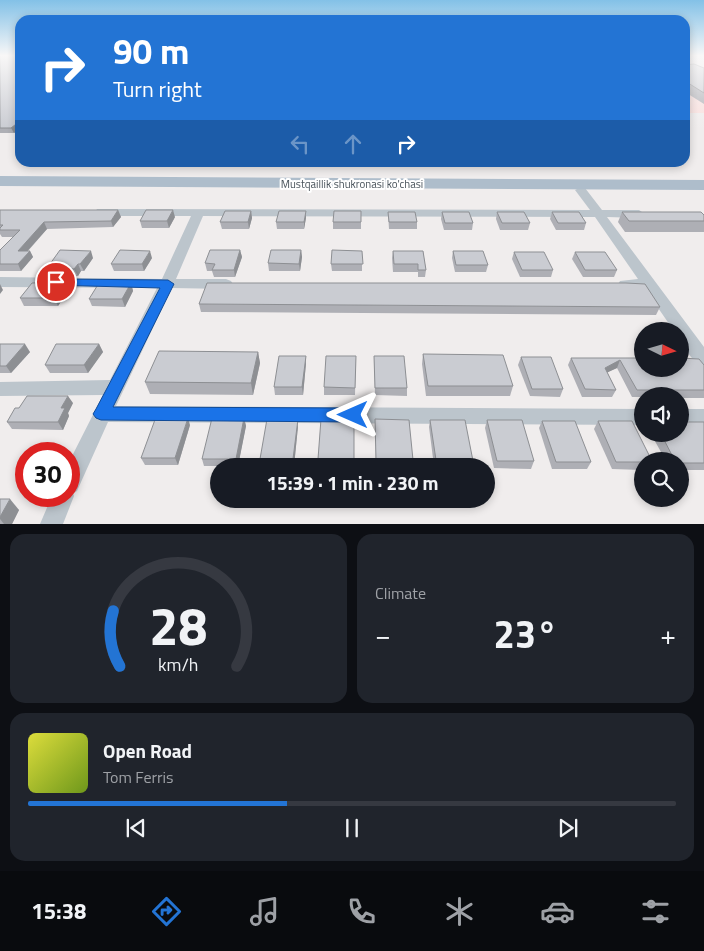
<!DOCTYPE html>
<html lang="en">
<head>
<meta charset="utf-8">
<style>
  :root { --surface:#171b24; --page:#20242c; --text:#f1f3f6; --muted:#9ea1a6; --line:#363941; --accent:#2374d4 }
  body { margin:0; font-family:"Titillium Web",sans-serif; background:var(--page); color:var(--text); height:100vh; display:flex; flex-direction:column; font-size:19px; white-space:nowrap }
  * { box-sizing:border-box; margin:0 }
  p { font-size:16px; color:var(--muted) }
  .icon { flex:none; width:28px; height:28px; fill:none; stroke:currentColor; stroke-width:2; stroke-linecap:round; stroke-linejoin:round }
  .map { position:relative; height:524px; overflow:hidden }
  .panel { display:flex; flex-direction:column; gap:10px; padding:10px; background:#0d0f14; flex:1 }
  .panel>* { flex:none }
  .hud { position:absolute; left:15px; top:15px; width:675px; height:152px; border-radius:15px; box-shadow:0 2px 8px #0003; background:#2374d4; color:#fff; overflow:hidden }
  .needle { width:32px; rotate:95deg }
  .tools { position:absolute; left:634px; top:322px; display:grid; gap:10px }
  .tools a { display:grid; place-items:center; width:55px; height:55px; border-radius:50%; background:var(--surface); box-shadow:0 2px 8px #0003; font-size:25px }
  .speed { position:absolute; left:15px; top:442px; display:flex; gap:10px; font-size:25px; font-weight:700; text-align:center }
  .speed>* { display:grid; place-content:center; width:65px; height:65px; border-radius:50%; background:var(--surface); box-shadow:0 2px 8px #0003; line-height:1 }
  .speed .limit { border:8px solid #d22; background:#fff; color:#111 }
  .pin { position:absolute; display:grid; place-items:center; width:42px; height:42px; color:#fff; margin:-21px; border:2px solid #fff; border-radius:50%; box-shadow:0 1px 5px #0007 }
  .me { position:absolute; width:55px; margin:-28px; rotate:270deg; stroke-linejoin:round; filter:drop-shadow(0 0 4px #0008) }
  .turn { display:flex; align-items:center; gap:18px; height:105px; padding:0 15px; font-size:22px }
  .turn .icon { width:65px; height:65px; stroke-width:2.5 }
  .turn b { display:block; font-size:35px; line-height:42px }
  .lanes { display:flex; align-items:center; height:48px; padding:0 15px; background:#0003; justify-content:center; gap:25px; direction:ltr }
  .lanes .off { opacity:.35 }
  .big { font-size:38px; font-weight:700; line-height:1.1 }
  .panel .tile { flex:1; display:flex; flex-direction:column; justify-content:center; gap:8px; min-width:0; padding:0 18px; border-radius:15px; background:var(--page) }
  .panel .dial { align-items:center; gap:0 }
  .dial svg { height:130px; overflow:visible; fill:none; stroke:var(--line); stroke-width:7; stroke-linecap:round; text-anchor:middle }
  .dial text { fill:var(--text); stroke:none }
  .song { display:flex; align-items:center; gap:15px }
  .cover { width:60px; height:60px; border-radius:8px; background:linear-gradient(135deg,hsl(60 70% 55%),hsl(80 70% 35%)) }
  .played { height:5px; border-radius:2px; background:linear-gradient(90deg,var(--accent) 40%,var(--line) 40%) }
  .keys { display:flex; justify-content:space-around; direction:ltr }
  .heat { display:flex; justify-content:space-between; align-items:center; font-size:28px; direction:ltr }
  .panel .tiles { flex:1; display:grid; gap:10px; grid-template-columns:1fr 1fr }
  .tile:last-child { grid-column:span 2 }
  .trip { position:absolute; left:210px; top:458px; width:285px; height:50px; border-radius:25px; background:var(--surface); box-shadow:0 2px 8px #0003; font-weight:700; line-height:50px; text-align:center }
  .menu { display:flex; height:80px; justify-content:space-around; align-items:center; background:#090b0e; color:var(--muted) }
  .menu .icon { width:35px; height:35px }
  .menu .selected { color:var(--accent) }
  .menu b { font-size:22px; color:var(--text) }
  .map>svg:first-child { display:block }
</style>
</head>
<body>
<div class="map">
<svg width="704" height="524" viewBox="0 0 704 524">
  <rect width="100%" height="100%" fill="#f0eded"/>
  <path fill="#f9e0de" d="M685,67L704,74V113H685Z"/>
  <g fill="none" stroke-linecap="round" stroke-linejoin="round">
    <g fill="#bcc5cc" fill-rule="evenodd">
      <path d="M581,187L585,188L602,210H639L645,214L639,218L607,217L704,347V367C692,363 680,343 680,331H674L645,289L620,287L618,284L620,281L638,279L595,217L203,216L176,279H226L231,281L233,284L231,287L226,289L172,288L116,406L642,409V425L108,422L77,491L73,493L74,496L63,524H40L52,496H69V462L103,395L0,396V382L110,380L157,288L0,287V277L162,279L191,216H101L95,212L97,209L590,210L575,190Z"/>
      <rect x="680" y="409" width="24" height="16"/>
    </g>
    <path fill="#aebdcb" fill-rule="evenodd" d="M0,176L704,180V190L0,186Z"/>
  </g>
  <g fill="#aeafb5">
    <path d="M0,55H20V129L14,133H0Z"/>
    <path d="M685,65L704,68V104L685,92Z"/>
    <path d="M420,162H439L438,167H421Z"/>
    <path d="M631,162H676L675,165L673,163H632Z"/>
    <path d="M0,210H118L121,217L113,227L47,229L28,251H30L33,257L21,271H0V250L14,237H2L0,234Z"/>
    <path d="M251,211L252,218L249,229H222L220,222Z"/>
    <path d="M361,211V229H333V222Z"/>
    <path d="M388,212L417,222V229H389Z"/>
    <path d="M442,212L473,223L472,230H444L441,219Z"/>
    <path d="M497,212L530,223L528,230H500L496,219Z"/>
    <path d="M552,212L586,223L584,230H556L550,219Z"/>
    <path d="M622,212L704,215V232H625L618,222Z"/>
    <path d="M175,217L169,228H142L140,221Z"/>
    <path d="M306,218L304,229H277L276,222Z"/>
    <path d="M240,250L242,257L235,277H214L212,271H207L205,263Z"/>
    <path d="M301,250L302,257L300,271H269L268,263Z"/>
    <path d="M362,251V271H332L331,264Z"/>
    <path d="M393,251H423L426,270L425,277H418V272H393L392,258Z"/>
    <path d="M453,251L488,265L486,272H455L452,258Z"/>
    <path d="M514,252L553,270L551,277H520L512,259Z"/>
    <path d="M575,252L617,270L614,277H583L572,259Z"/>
    <path d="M93,258L84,271H81L78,276H66L64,271H53L50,264Z"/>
    <path d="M152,258L144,271H114L111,264Z"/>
    <path d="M131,283L133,291L125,307L92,306L89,299Z"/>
    <path d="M69,290L58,306H24L20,298Z"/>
    <path d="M199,304L660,307L656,315L201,312Z"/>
    <path d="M0,344L30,352L11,373H0Z"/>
    <path d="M99,344L103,352L88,373H50L45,365Z"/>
    <path d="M258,352L260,363L253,395L150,394L145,382Z"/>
    <path d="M423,354L513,386L510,396H426L422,364Z"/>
    <path d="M306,356V363L303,395H275L274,387Z"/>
    <path d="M356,356L355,395H324V387Z"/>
    <path d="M374,356L407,388V396L375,395Z"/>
    <path d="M521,357L563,389L560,397L530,396L518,365Z"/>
    <path d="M571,358H642L704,365V398H680V396H642V397H632L617,368L607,372L616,390L612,397H582L568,365Z"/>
    <path d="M73,403L68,413L69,416L63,430L12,429L7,422L19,408Z"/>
    <path d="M244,418L246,426L238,466H204L202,459Z"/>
    <path d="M354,419V466H319L318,459Z"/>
    <path d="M375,419L413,460L412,466H376Z"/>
    <path d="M430,420L473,461L472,466H434L429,427Z"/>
    <path d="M487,420L534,461L531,469L494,468L485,428Z"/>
    <path d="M542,421L591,462L587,469H552L539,428Z"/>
    <path d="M598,421L642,461V470L612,469L594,429Z"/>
    <path d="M704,422V470H680V461H666L651,434H680Z"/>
    <path d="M190,425L178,465H145L141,458Z"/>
    <path d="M298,426L294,466H262L260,459Z"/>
    <path d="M0,499L19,510L12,524H0Z"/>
  </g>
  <g fill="#8d8f93">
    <path d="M20,121V129L14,133L11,128Z"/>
    <path d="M118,210L121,217L113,227L111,221Z"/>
    <path d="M173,210L175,217L169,228L167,221Z"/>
    <path d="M251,211L252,218L249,229L248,222Z"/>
    <path d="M306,211V218L304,229V222Z"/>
    <path d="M44,222L47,229L22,257L18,251Z"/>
    <path d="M240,250L242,257L235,277L234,270Z"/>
    <path d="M301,250L302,257L300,271L299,264Z"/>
    <path d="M30,251L33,257L21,271L18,264Z"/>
    <path d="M91,251L93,258L84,271L80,264Z"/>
    <path d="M150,251L152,258L144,271L142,264Z"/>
    <path d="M78,264L81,271L78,276L74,269Z"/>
    <path d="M65,282L69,290L58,306L54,298Z"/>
    <path d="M131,283L133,291L125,307L122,299Z"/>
    <path d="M0,284L3,290L0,294Z"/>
    <path d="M25,344L30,352L11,373L6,366Z"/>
    <path d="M99,344L103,352L88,373L84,365Z"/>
    <path d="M258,352L260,363L253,395L251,383Z"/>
    <path d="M306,356V363L303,395L302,387Z"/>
    <path d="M620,360L617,368L602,375L605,368Z"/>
    <path d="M68,396L73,403L68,413L69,416L63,430L58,422L61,408Z"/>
    <path d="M188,418L190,425L178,465L175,458Z"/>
    <path d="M244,418L246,426L238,466L236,459Z"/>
    <path d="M298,419V426L294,466L293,459Z"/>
    <path d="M10,499L19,510L12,524H4L0,519V517Z"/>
  </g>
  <g fill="#caccd2" stroke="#8d8f93">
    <path d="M0,55H20V121L11,128H0Z"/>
    <path d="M694,64L704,68V93L685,81V65Z"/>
    <path d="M0,210H118L111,221L44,222L18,251H30L18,264H0V250L20,230H0V228L3,225H0Z"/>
    <path d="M146,210H173L167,221H140Z"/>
    <path d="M225,211H251L248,222H220Z"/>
    <path d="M279,211H306L304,222H276Z"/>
    <path d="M334,211H361V222H333Z"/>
    <path d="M388,212H415L417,222H389Z"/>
    <path d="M442,212H469L473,223H445Z"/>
    <path d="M497,212H524L530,223H502Z"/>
    <path d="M552,212H579L586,223H558Z"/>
    <path d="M622,212H701L704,215V221H629Z"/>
    <path d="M60,250L91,251L80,264H78L74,269H63V264H50Z"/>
    <path d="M120,250L150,251L142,264H111Z"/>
    <path d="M210,250H240L234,270H212L215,264L205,263Z"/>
    <path d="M271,250H301L299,264L268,263Z"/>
    <path d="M332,250L362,251L363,264H331Z"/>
    <path d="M393,251H423L426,270H418V264H394Z"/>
    <path d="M453,251H483L488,265H456Z"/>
    <path d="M514,252H544L553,270H522Z"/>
    <path d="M575,252H605L617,270H585Z"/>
    <path d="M65,282L54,298H20L32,283Z"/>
    <path d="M99,283H131L122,299H89Z"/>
    <path d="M207,283H626L645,284L660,307L199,304Z"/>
    <path d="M0,344H25L6,366H0Z"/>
    <path d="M56,344H99L84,365H45Z"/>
    <path d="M159,351L258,352L251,383L145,382Z"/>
    <path d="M423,354L503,355L513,386H428Z"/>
    <path d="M279,356H306L302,387H274Z"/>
    <path d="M326,356H356L355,388L324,387Z"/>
    <path d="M374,356H404L407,388H375Z"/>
    <path d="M521,357H551L563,389H532Z"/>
    <path d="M571,358H642V369H680V358L699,359L704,365V390H637L620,360L605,368L616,390L585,389Z"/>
    <path d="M27,396H68L61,408H65L58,422H7L15,408H19Z"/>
    <path d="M156,417L188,418L175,458H141Z"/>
    <path d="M212,418H244L236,459H202Z"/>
    <path d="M267,419H298L293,459H260Z"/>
    <path d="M321,419H354V460L318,459Z"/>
    <path d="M375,419L409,420L413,460H376Z"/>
    <path d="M430,420H465L473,461L436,460Z"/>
    <path d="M487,420H522L534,461H497Z"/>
    <path d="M542,421H575L591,462H556Z"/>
    <path d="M598,421H632L652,461H642V462H616Z"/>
    <path d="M680,422H704V463H680V461H675L661,434H680Z"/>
    <path d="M0,499H10L0,517Z"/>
  </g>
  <linearGradient id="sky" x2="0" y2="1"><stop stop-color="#83c1e7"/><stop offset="0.43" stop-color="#f8f7f7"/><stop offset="1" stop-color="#f8f7f7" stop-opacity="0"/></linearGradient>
  <rect width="704" height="129" fill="url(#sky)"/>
  <path fill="#1a73e8" stroke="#114b97" d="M56,279L168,280L174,284L113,407L353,408L358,410L361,415L358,420L353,422L101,420L96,418L93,414L96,409L160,288L52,285L50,282Z"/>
  <g text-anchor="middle" stroke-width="4" stroke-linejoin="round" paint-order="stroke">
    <g font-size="11" fill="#475159" stroke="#fff">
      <text x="352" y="188">Mustqaillik shukronasi ko'chasi</text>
    </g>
  </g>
</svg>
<div class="tools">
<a><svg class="needle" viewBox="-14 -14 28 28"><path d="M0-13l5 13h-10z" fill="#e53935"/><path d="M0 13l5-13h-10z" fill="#9ea1a6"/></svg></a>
<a><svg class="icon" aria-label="sound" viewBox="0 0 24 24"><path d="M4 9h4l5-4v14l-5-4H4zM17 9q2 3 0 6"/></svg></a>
<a><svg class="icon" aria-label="search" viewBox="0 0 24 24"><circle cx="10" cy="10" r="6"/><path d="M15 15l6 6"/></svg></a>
</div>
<div class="speed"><div class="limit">30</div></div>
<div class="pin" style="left:56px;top:282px;background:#d93025"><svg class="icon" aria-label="arrive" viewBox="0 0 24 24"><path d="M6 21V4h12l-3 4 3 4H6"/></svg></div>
<svg class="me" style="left:353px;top:415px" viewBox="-20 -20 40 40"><path d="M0-17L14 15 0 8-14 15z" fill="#1a73e8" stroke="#fff" stroke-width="4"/></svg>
<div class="trip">15:39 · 1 min · 230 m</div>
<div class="hud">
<div class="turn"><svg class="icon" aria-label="right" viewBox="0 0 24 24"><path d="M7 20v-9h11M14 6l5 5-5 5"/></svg><div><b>90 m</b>Turn right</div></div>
<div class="lanes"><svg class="icon off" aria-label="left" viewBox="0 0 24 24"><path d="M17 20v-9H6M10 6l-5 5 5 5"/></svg><svg class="icon off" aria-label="ahead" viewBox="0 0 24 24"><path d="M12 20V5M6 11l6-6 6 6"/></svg><svg class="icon" aria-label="right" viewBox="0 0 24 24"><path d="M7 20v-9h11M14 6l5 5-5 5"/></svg></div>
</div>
</div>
<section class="panel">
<div class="tiles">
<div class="tile dial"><svg viewBox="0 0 100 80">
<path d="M14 69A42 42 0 1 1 86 69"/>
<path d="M14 69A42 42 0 0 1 10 35" stroke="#2374d4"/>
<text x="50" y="56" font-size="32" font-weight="700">28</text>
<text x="50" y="72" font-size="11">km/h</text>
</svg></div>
<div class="tile"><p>Climate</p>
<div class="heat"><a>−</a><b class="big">23°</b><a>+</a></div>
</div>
<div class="tile">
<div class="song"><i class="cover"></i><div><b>Open Road</b><p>Tom Ferris</p></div></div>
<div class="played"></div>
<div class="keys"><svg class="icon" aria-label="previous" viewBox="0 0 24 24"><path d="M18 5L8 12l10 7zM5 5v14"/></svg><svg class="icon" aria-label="pause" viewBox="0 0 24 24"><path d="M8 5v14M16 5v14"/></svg><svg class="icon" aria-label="next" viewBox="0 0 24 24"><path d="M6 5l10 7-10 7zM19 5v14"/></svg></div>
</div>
</div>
</section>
<nav class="menu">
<b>15:38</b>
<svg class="icon selected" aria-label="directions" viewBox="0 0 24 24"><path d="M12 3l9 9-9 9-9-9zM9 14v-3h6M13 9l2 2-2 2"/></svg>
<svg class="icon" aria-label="music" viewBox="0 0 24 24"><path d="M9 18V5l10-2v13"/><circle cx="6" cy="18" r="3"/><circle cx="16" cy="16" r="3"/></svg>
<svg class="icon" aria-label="phone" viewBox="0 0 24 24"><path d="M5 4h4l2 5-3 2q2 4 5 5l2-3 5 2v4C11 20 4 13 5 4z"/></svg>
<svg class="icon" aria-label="climate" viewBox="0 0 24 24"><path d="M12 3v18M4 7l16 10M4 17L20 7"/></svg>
<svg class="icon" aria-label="car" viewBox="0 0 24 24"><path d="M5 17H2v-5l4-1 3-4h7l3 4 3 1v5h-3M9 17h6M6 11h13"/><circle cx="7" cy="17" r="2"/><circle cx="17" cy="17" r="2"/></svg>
<svg class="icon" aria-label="filters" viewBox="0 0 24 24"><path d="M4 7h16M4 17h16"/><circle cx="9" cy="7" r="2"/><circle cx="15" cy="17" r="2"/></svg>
</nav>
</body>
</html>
